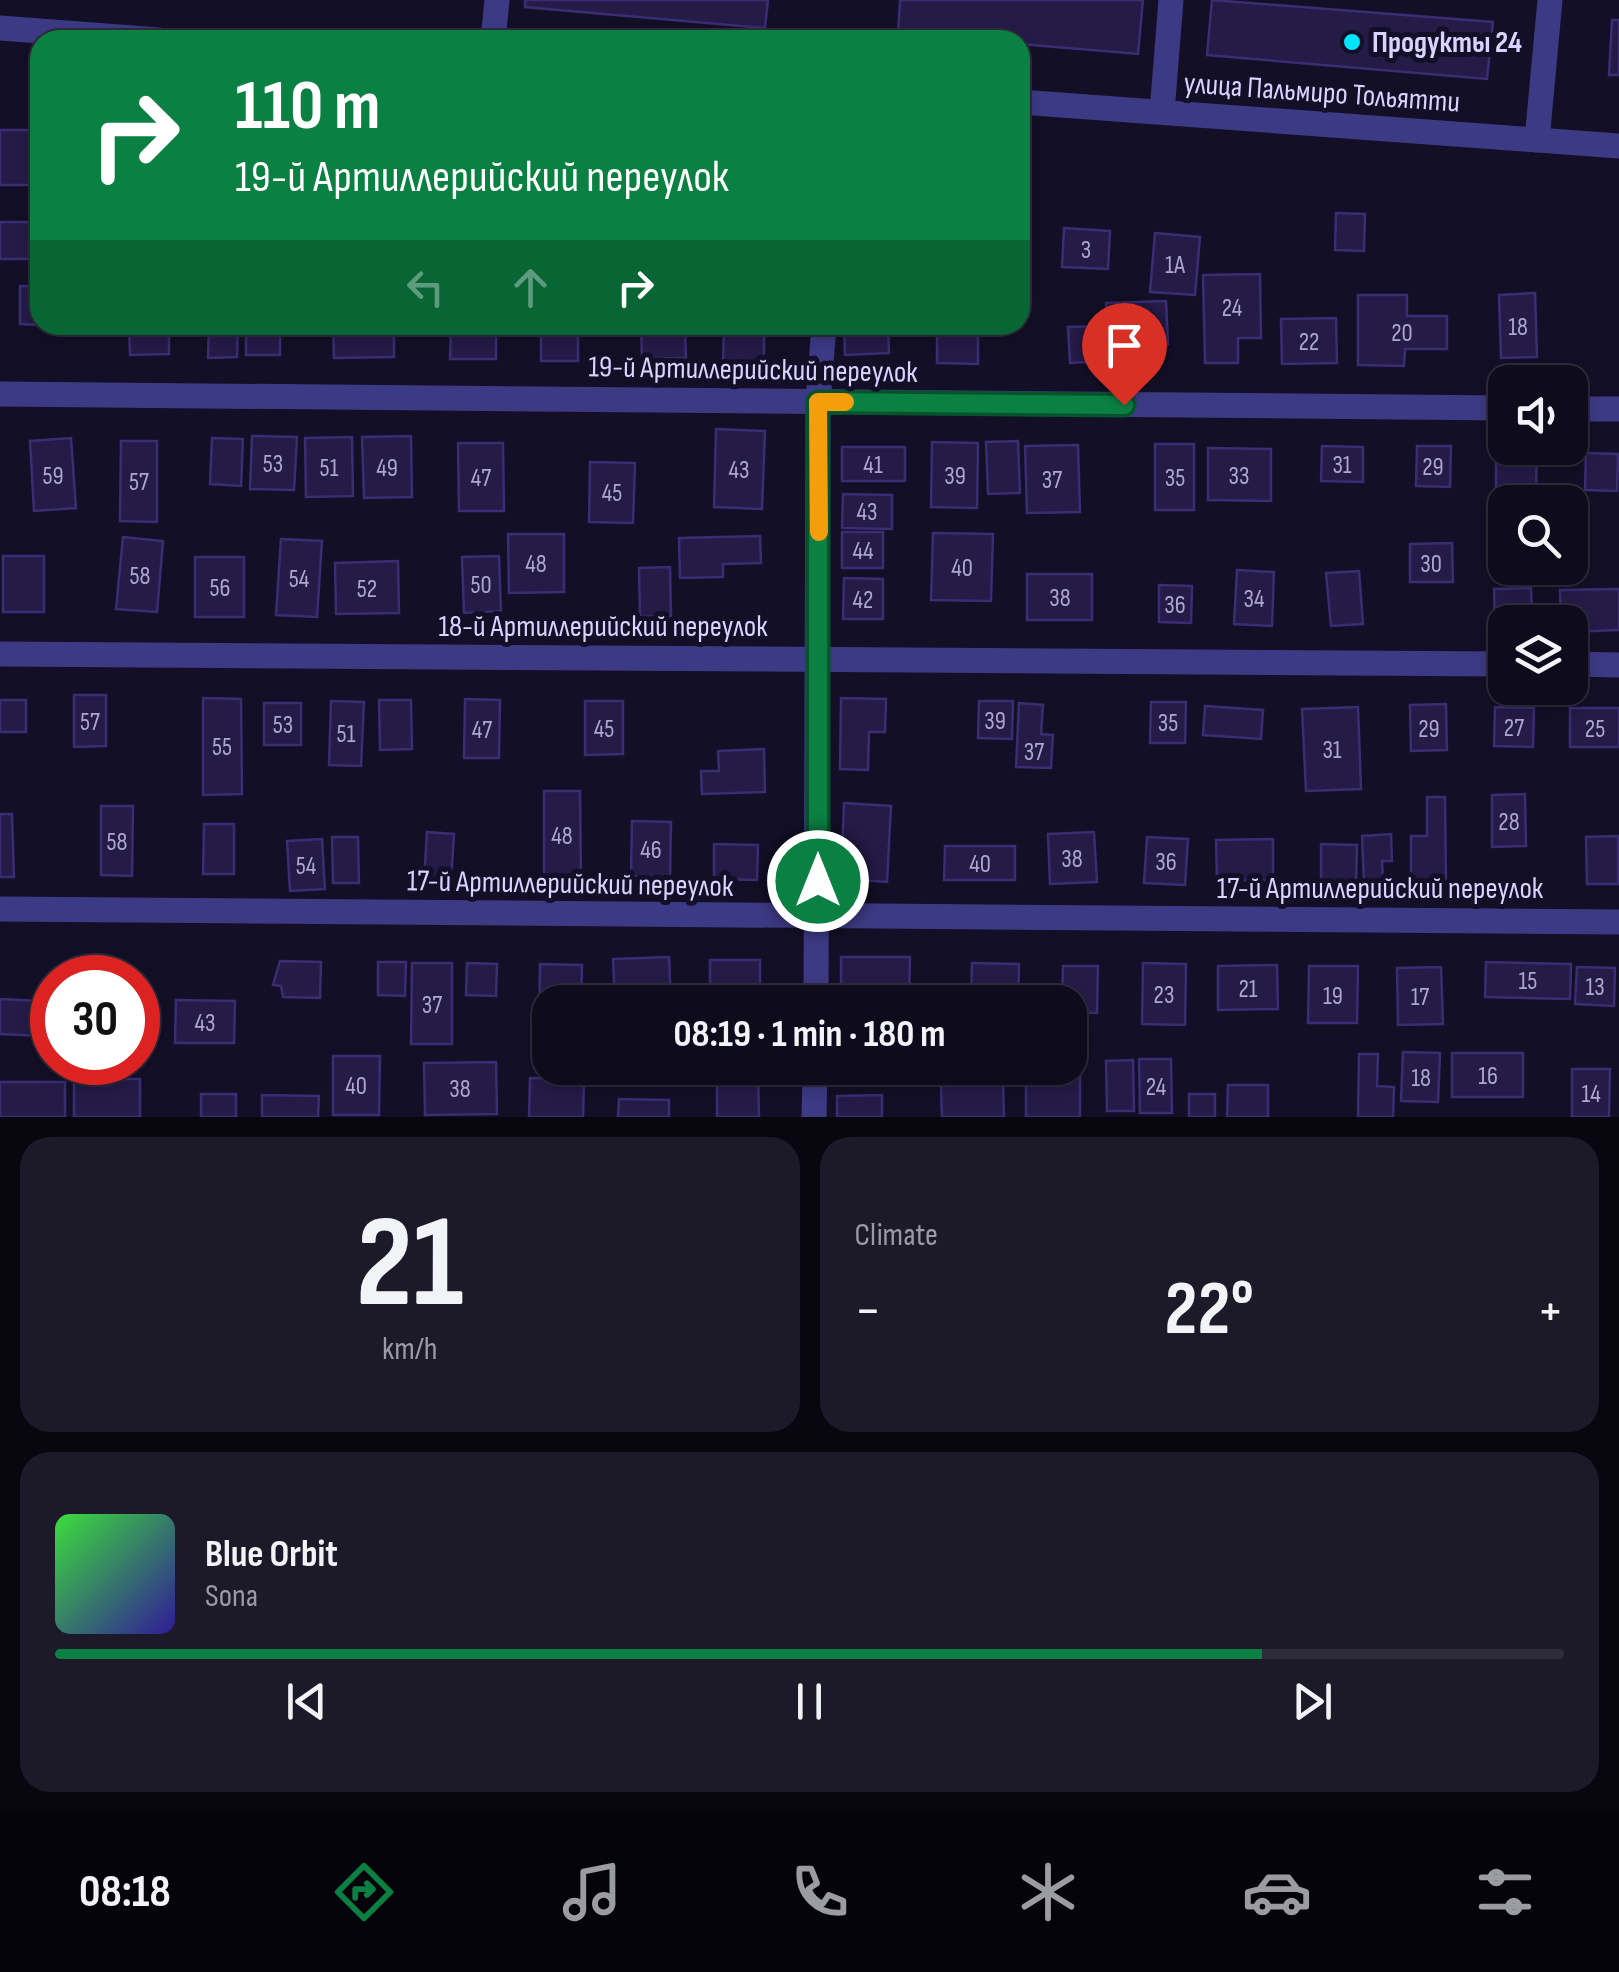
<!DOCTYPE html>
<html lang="en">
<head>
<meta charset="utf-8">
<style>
  :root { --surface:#0e0b1c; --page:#1c1929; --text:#f1f3f6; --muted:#9b9ba3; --line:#2e2b3b; --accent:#0b8043 }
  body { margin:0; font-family:"Sofia Sans Condensed",sans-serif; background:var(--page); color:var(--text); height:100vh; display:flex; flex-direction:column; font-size:38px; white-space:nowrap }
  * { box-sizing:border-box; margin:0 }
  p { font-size:32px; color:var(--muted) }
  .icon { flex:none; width:55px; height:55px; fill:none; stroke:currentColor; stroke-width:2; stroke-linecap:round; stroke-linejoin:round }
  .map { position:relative; height:1117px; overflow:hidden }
  .panel { display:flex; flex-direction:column; gap:20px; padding:20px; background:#08060f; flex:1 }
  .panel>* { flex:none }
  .banner { position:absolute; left:30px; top:30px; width:1000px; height:305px; border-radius:30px; box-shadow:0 5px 15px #0003,0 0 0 2px var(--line); background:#0b8043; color:#fff; overflow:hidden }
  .tools { position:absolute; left:1488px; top:365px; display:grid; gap:20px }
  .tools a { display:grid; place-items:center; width:100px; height:100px; border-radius:20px; background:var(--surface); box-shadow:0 5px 15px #0003,0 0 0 2px var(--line); font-size:50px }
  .speed { position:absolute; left:30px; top:955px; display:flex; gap:20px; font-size:50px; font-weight:700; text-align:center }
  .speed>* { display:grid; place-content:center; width:130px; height:130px; border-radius:50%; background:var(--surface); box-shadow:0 5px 15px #0003,0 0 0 2px var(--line); line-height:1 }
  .speed .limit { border:15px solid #d22; background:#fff; color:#111 }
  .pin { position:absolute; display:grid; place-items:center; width:85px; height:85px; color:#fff; margin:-102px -42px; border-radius:50% 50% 50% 0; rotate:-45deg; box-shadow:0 0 10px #0007 }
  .pin .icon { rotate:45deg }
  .me { position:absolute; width:110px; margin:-55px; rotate:0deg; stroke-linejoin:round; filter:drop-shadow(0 0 8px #0008) }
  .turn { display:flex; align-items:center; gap:35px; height:210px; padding:0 40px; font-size:45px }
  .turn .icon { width:130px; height:130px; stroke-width:2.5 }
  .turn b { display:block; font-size:70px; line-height:85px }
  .lanes { display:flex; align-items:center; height:95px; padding:0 40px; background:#0003; justify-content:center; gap:50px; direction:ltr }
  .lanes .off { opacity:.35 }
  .big { font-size:75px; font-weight:700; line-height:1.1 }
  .panel .card { flex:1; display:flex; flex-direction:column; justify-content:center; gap:15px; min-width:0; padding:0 35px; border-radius:30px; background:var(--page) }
  .panel .dial { align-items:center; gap:0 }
  .dial b { font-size:130px; line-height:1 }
  .song { display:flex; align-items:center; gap:30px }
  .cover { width:120px; height:120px; border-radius:15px; background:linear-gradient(135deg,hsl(120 70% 55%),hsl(250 70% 35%)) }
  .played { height:10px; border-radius:5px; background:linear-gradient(90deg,var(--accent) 80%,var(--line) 80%) }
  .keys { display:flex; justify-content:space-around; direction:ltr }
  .heat { display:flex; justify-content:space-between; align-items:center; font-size:55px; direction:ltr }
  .panel .tiles { flex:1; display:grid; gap:20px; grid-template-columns:1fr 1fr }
  .card:last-child { grid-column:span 2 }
  .trip { position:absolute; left:532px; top:985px; width:555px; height:100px; border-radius:30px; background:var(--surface); box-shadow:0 5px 15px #0003,0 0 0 2px var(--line); font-weight:700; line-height:100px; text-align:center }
  .dock { display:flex; height:160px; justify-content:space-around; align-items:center; background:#06040b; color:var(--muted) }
  .dock .icon { width:70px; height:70px }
  .dock .selected { color:var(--accent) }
  .dock b { font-size:45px; color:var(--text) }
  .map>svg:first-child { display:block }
</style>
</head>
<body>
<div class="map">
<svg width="1619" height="1117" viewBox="0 0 1619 1117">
  <rect width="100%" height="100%" fill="#130f26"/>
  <g fill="#241b47" stroke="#3b2d73" stroke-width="2.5">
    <path d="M525,0H768L765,28L525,7Z"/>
    <path d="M900,0H1143L1138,54L1020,44V40L898,33Z"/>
    <path d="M1212,0L1493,22L1487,79L1207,55Z"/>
    <path d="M1612,20H1619V75H1609Z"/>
    <rect x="0" y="130" width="34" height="55"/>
    <path d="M1336,213L1365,214L1364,251L1335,250Z"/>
    <rect x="0" y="222" width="40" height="37"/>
    <path d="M1064,228L1110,231L1108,269L1062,267Z"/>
    <path d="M1155,233L1200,237L1195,295L1150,292Z"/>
    <path d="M1260,274L1261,338H1238V363H1205L1203,275Z"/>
    <path d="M20,286H40V325L20,324Z"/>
    <path d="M1535,293L1537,357L1501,358L1499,295Z"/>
    <path d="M1358,295H1407V316H1447V349H1405L1404,366L1358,365Z"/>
    <path d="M1166,301L1168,344L1108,346L1106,303Z"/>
    <path d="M1336,318L1337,363L1282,364L1281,319Z"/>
    <path d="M129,325H169V354L130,355Z"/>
    <path d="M209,325H238L237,357L208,358Z"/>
    <rect x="246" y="325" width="34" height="30"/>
    <path d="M333,325H394V357L334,358Z"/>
    <path d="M451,325H496V359H450Z"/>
    <rect x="541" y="325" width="37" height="36"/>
    <path d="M641,325H685L686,358L642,359Z"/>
    <path d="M724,325H764V364L723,363Z"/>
    <path d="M844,325H888L889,353L845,355Z"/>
    <path d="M937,325H978V364L937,363Z"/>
    <path d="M1104,326L1105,361L1070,363L1068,327Z"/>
    <path d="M716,429L765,431L762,509L714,507Z"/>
    <path d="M252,436L297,437L294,490L250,489Z"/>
    <path d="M411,436L412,497L364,498L362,437Z"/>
    <path d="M352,437L353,496L306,497L305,438Z"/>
    <path d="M71,438L76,508L34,511L30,441Z"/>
    <path d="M212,438L243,439L241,486L210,484Z"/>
    <path d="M121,441H157V522L120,521Z"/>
    <path d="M1018,441L1020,493L988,494L986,442Z"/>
    <path d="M932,442L978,443L977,508L931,507Z"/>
    <path d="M458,443H503L504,511H459Z"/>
    <rect x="1155" y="444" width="39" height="66"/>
    <path d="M1078,445L1080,512L1027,513L1025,446Z"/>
    <path d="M1322,446L1363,447V482L1321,481Z"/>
    <path d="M1417,446H1451L1450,487L1416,486Z"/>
    <rect x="842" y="447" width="63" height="34"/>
    <path d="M1496,447L1537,448L1536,492H1496Z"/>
    <path d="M1208,448L1271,449V501L1208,500Z"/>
    <path d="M1586,453L1618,454L1617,491L1585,490Z"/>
    <path d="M590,462L635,463L633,523L589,522Z"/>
    <path d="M843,494L892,495V529L842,528Z"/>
    <rect x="842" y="532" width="41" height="36"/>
    <path d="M933,533L993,534L991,601L931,600Z"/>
    <path d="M508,534H564V592L509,593Z"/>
    <path d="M760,536L761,563L723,564V577L680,578L679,538Z"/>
    <path d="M123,537L163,541L157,612L116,609Z"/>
    <path d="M281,539L322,541L317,617L276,615Z"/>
    <path d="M1452,543L1453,582H1410V544Z"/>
    <rect x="3" y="556" width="41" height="56"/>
    <path d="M499,556L501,611L464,613L462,557Z"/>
    <rect x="195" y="557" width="49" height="60"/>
    <path d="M398,561L399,613L336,614L335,563Z"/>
    <path d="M670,567L671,616L640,617L639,568Z"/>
    <path d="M1237,570L1274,572L1272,626L1234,624Z"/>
    <path d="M1359,571L1363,624L1331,626L1326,573Z"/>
    <rect x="1027" y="574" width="65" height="46"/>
    <path d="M844,578L883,579V619H843Z"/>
    <path d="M1159,585L1192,586L1191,623L1159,622Z"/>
    <path d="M1531,588L1532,622L1495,626L1494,589Z"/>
    <path d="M1619,589V630L1570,632V622H1561L1560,590Z"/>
    <path d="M74,695H106V746L74,747Z"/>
    <path d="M203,698L241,699L242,794L203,795Z"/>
    <path d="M841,698L886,699L885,732H869L868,770L840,769Z"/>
    <path d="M465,699L500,700L499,758H464Z"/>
    <rect x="0" y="700" width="26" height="32"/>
    <path d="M379,700H411L412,749L380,750Z"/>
    <path d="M331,701L364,702L361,766L329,765Z"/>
    <path d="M585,701H623V754L585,755Z"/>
    <path d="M979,701H1013L1012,739L978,738Z"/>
    <path d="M1151,702H1186L1185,743H1150Z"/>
    <rect x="264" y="703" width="37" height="42"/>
    <path d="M1019,703L1043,705L1041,734L1053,735L1051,768L1016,767Z"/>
    <path d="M1446,704L1447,750L1411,751L1410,705Z"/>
    <path d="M1205,706L1263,710L1261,739L1203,735Z"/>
    <path d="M1358,707L1361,789L1306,791L1302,709Z"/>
    <path d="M1495,707L1534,708L1533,747L1494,746Z"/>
    <rect x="1570" y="708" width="49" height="39"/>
    <path d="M764,749L765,792L702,794L701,771H719L718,751Z"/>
    <path d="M544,791H580L581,879H544Z"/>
    <path d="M1525,794L1526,846L1492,847V795Z"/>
    <path d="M1427,797H1445L1446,884H1411V836H1427Z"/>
    <path d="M844,803L891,806L887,882L841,879Z"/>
    <path d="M101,806H133L132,876L101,875Z"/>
    <path d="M0,814H12L14,877H0Z"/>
    <path d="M632,821L671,822L670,877L631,876Z"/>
    <path d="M204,824H234V874H203Z"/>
    <path d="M427,832L454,834L451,881L424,880Z"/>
    <path d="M1094,832L1097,882L1050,884L1048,834Z"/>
    <path d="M1391,834L1392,861H1382L1383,880L1364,881L1362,836Z"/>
    <path d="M1618,836V884H1587L1586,837Z"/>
    <path d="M332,837H358L359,883H333Z"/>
    <path d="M1147,837L1188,839L1185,885L1144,883Z"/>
    <path d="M322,839L325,889L290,891L287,841Z"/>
    <path d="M1273,839V880L1217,881L1216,840Z"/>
    <path d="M714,844L758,845L757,880L714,879Z"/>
    <path d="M1321,844L1357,845L1356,886H1321Z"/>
    <path d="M945,846H1015V880H944Z"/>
    <path d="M669,957L671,1002H615L613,959Z"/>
    <path d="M841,957H910L909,1002H841Z"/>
    <rect x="710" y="960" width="50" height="42"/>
    <path d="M280,961L321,962L320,998L283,997L281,986L273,985Z"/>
    <path d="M378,962H406L405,996L378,995Z"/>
    <path d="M1486,962L1571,964L1570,999L1485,997Z"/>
    <path d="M412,963H452V1044H411Z"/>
    <path d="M467,963L497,964L496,996L466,995Z"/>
    <path d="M972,963L1019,964L1018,1002H971Z"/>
    <path d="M1143,963L1186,964L1185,1025L1142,1024Z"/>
    <path d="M540,964L582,965L581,1002H550V1048H539Z"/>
    <path d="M1277,965L1278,1009L1218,1010V966Z"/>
    <path d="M1063,966H1098L1097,1013L1070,1012V1002H1062Z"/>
    <path d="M1309,966H1358L1357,1023H1308Z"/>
    <path d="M1441,967L1443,1024L1398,1025L1397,968Z"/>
    <path d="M1577,967L1615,968L1614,1006L1575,1004Z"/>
    <path d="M0,999L41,1001L39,1036L0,1034Z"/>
    <path d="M176,1000L235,1001L234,1043H175Z"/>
    <path d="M1403,1052L1440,1053L1438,1102L1401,1101Z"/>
    <rect x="1452" y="1053" width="71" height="44"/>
    <path d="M1359,1054H1378L1377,1086L1394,1087L1393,1117H1358Z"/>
    <path d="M333,1056H380L379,1115H333Z"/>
    <path d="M1139,1059H1171L1172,1113H1140Z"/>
    <path d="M1133,1060L1134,1111H1107L1106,1061Z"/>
    <path d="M496,1062L497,1114L425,1115L424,1063Z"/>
    <path d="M717,1068H758L759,1117H717Z"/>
    <path d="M842,1068H909L910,1078L843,1080Z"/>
    <path d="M1572,1069H1610L1609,1117H1572Z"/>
    <rect x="1026" y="1075" width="54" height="42"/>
    <path d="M530,1078L584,1079L583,1117H529Z"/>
    <rect x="74" y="1079" width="66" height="38"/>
    <rect x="0" y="1082" width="65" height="35"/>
    <path d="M1003,1084L1004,1117H942L941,1086Z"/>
    <path d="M1228,1085H1268V1117H1227Z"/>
    <rect x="201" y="1094" width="35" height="23"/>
    <rect x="1189" y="1094" width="26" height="23"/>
    <path d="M262,1095L319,1096L318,1117H262Z"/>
    <path d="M882,1095V1117H837V1096Z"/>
    <path d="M619,1099L669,1100V1117H618Z"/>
  </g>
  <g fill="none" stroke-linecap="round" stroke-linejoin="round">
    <g stroke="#3d3a85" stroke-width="25">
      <path d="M0,28L159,40"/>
      <path d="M493,40L497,0"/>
      <path d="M1020,102L1619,146"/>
      <path d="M1162,112L1171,0"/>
      <path d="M1537,140L1550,0"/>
      <path d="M0,394L1505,408"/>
      <path d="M1570,409H1619"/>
      <path d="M0,654L1505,664"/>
      <path d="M1570,664L1619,665"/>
      <path d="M0,909L1619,922"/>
      <path d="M816,1002L818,402L824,325"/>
      <path d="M814,1117L815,1068"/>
    </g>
  </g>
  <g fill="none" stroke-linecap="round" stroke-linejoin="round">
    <g stroke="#07532c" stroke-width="25">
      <path id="route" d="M818,881V402L1124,405"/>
    </g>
    <use href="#route" stroke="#0b8043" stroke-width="18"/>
    <path stroke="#f59e0b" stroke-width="18" d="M819,532L818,402H845"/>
  </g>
  <circle fill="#00e5ff" stroke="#130f26" stroke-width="4" cx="1352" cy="42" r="10"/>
  <g text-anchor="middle" stroke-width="10" stroke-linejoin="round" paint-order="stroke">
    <g font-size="25" fill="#aca6d1">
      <text x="1086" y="258">3</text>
      <text x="1175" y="273">1А</text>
      <text x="1232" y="316">24</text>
      <text x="1518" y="335">18</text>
      <text x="1402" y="341">20</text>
      <text x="1309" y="350">22</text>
      <text x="273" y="472">53</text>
      <text x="873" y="473">41</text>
      <text x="1342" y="473">31</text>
      <text x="1433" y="475">29</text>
      <text x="329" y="476">51</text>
      <text x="387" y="476">49</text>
      <text x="739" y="478">43</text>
      <text x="53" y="484">59</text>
      <text x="955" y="484">39</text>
      <text x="1239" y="484">33</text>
      <text x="481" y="486">47</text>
      <text x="1175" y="486">35</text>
      <text x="1052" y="488">37</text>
      <text x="139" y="490">57</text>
      <text x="612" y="501">45</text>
      <text x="867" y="520">43</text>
      <text x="863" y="559">44</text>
      <text x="536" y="572">48</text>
      <text x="1431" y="572">30</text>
      <text x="962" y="576">40</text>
      <text x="140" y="584">58</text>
      <text x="299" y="587">54</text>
      <text x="481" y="593">50</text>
      <text x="220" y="596">56</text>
      <text x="367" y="597">52</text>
      <text x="1060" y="606">38</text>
      <text x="1254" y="607">34</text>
      <text x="863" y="608">42</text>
      <text x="1175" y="613">36</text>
      <text x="995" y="729">39</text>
      <text x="90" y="730">57</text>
      <text x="1168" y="731">35</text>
      <text x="283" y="733">53</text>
      <text x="1514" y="736">27</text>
      <text x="604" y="737">45</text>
      <text x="1429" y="737">29</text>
      <text x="1595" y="737">25</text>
      <text x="482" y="738">47</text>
      <text x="346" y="742">51</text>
      <text x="222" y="755">55</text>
      <text x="1332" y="758">31</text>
      <text x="1034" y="760">37</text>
      <text x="1509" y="830">28</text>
      <text x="562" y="844">48</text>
      <text x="117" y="850">58</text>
      <text x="651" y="858">46</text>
      <text x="1072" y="867">38</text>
      <text x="1166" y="870">36</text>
      <text x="980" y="872">40</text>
      <text x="306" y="874">54</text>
      <text x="1528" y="989">15</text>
      <text x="1595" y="995">13</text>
      <text x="1248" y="997">21</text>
      <text x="1164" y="1003">23</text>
      <text x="1333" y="1004">19</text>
      <text x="1420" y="1005">17</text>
      <text x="432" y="1013">37</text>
      <text x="205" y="1031">43</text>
      <text x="1488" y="1084">16</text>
      <text x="1421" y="1086">18</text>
      <text x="356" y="1094">40</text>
      <text x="1156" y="1095">24</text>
      <text x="460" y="1097">38</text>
      <text x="1591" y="1102">14</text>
    </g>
    <g font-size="30" font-weight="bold" fill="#d9d4ff" stroke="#130f26" text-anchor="start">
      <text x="1372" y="52">Продукты 24</text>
    </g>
    <g font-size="30" fill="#d9d4ff" stroke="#130f26">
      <text transform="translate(1322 92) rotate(4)" y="10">улица Пальмиро Тольятти</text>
      <text transform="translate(753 369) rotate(1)" y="10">19-й Артиллерийский переулок</text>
      <text x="603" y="636">18-й Артиллерийский переулок</text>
      <text transform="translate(570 883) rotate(1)" y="10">17-й Артиллерийский переулок</text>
      <text x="1380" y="898">17-й Артиллерийский переулок</text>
    </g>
  </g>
</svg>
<div class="tools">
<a><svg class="icon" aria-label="sound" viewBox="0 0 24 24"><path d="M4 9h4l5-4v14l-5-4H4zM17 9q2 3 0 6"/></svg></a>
<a><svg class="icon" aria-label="search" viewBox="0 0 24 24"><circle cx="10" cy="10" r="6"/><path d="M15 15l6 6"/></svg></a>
<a><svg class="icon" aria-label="layers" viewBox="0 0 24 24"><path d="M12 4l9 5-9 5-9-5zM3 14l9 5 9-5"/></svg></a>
</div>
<div class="speed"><div class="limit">30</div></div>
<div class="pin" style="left:1124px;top:405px;background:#d93025"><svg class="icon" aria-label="arrive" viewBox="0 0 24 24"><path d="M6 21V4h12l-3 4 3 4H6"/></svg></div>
<svg class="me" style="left:818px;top:881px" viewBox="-20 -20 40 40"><circle r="17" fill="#0b8043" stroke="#fff" stroke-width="3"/><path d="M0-11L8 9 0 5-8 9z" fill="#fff"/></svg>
<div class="trip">08:19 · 1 min · 180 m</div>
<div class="banner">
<div class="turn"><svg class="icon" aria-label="right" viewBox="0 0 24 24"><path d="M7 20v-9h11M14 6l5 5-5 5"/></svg><div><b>110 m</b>19-й Артиллерийский переулок</div></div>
<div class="lanes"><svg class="icon off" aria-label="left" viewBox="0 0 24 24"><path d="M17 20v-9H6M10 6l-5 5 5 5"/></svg><svg class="icon off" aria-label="ahead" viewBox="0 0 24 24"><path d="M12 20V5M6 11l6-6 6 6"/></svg><svg class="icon" aria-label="right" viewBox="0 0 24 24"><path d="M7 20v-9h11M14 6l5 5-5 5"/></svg></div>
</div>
</div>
<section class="panel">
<div class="tiles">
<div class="card dial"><b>21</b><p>km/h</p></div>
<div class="card"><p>Climate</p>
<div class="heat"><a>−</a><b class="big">22°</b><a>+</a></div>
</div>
<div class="card">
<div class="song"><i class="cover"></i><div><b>Blue Orbit</b><p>Sona</p></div></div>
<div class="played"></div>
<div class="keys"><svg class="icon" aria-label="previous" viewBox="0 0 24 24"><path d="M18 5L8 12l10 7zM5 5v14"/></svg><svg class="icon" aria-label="pause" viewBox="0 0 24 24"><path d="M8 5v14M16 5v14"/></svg><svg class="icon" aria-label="next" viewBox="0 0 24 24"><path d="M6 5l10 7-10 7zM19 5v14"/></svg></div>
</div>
</div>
</section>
<nav class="dock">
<b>08:18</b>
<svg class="icon selected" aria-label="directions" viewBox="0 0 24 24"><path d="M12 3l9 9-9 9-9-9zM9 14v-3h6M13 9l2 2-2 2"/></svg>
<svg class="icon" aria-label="music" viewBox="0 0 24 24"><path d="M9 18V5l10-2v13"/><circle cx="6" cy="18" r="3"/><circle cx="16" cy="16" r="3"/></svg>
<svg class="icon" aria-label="phone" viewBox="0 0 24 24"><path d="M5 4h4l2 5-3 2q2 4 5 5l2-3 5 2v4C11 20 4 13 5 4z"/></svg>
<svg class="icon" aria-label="climate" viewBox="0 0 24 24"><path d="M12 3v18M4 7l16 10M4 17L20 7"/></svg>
<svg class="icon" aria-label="car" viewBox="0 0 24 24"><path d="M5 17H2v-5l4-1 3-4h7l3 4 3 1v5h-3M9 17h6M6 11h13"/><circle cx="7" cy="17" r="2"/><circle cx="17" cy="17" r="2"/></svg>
<svg class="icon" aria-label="filters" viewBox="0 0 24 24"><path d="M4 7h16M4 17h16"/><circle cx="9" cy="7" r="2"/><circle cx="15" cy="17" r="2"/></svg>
</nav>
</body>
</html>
